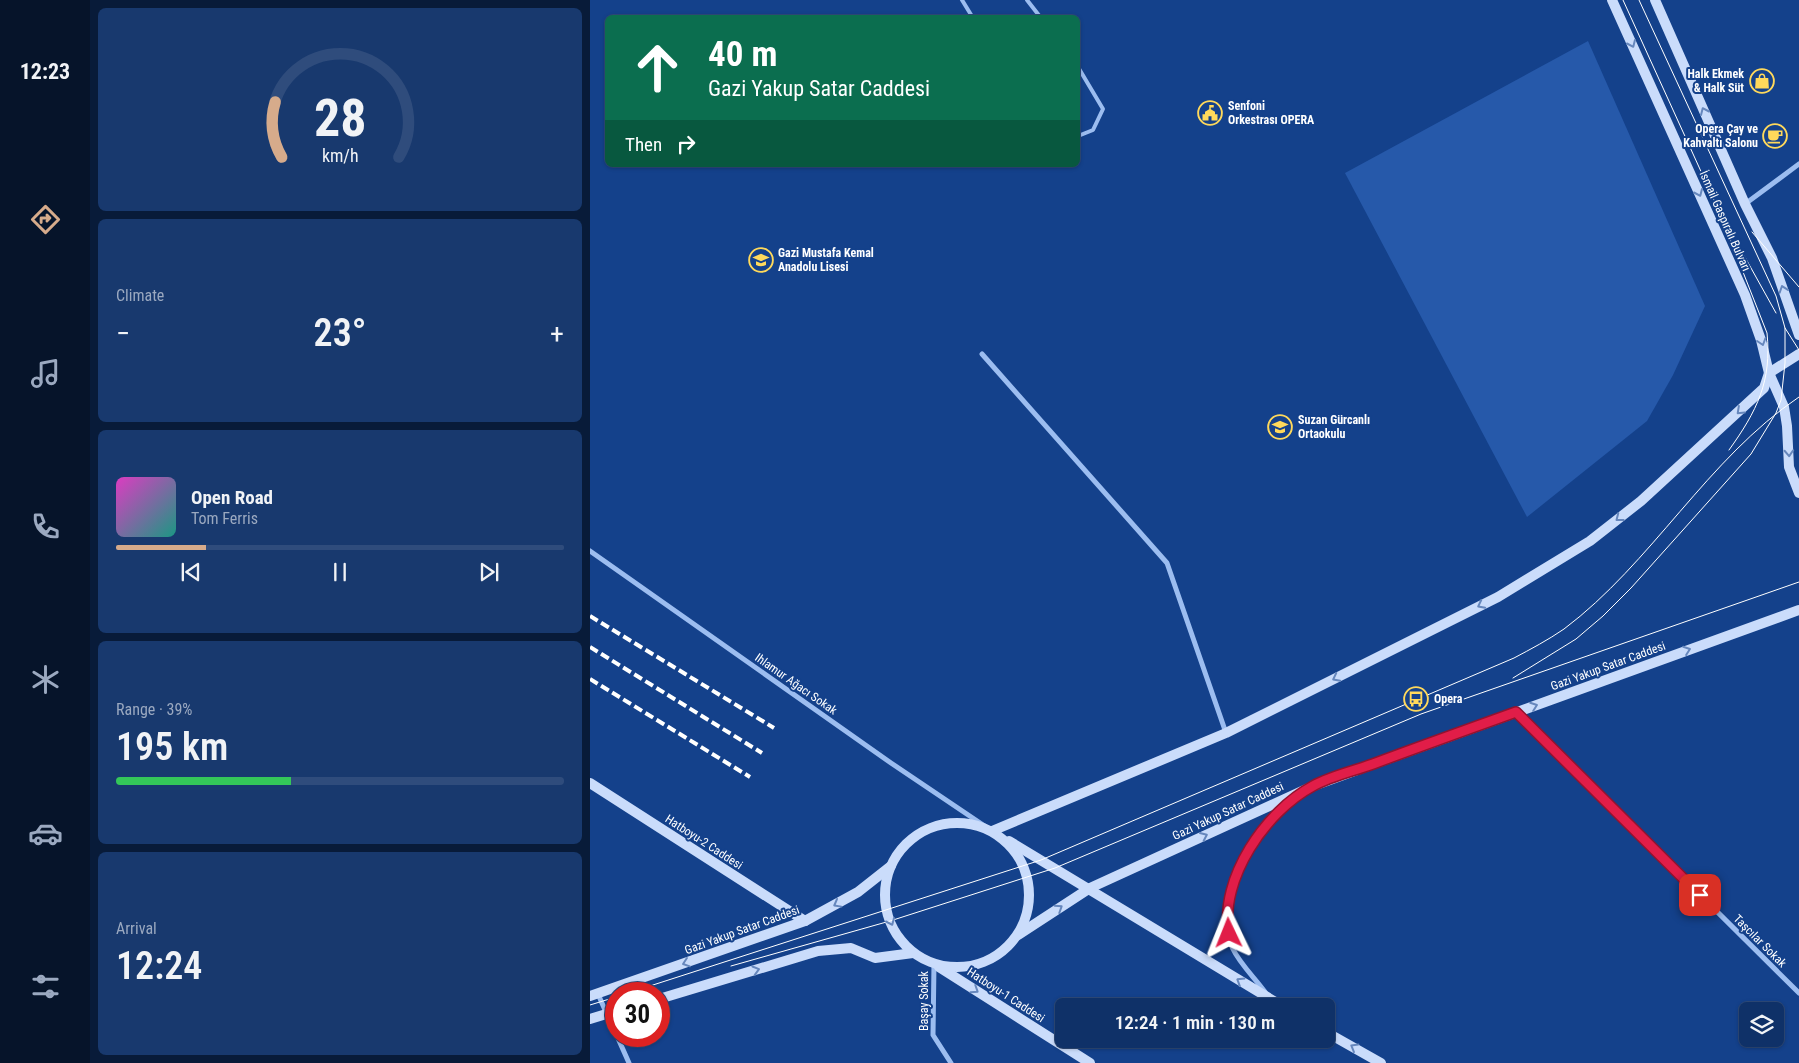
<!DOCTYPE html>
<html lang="en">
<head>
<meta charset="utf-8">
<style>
  :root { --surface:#0f3168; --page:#18396e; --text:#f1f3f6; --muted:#9ba9c0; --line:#2f4c7c; --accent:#d6ab8b }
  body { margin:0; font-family:"Roboto Condensed",sans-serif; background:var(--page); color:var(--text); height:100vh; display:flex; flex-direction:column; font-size:19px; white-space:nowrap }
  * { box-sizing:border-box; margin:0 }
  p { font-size:16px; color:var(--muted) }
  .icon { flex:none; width:28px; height:28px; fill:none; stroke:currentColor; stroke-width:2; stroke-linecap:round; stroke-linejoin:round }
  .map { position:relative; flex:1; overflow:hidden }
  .drawer { display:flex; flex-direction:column; gap:8px; padding:8px; background:#081b39; width:500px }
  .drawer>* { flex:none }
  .banner { position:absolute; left:15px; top:15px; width:475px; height:152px; border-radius:8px; box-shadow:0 1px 4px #0004,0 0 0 1px var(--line); background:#0b6e4f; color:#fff; overflow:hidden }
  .buttons { position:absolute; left:1149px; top:1002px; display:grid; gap:10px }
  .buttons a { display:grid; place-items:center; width:45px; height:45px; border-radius:8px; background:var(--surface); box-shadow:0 1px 4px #0004,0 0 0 1px var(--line); font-size:25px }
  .speed { position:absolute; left:15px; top:982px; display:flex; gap:10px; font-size:25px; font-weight:700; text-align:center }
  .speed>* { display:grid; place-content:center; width:65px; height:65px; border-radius:50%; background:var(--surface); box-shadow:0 1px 4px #0004,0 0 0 1px var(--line); line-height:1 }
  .speed .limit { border:8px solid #d22; background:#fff; color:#111 }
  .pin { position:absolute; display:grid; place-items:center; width:42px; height:42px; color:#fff; margin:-21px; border-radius:10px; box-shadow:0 2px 8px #0006 }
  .me { position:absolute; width:55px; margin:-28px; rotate:358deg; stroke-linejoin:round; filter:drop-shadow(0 0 4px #0008) }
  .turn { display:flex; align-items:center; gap:18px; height:105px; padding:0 20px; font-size:22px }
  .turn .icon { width:65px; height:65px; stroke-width:2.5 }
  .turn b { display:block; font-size:35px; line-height:42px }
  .then { display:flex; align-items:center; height:48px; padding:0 20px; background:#0003; gap:10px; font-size:19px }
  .big { font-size:38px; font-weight:600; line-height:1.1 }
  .drawer .tile { flex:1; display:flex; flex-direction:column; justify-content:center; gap:8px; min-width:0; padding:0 18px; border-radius:8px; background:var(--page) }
  .drawer .dial { align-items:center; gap:0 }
  .dial svg { height:130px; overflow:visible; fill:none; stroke:var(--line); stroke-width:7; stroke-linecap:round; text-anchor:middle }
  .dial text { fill:var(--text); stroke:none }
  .song { display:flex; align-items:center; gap:15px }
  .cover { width:60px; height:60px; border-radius:8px; background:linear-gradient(135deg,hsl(310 70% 55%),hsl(170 70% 35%)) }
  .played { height:5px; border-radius:2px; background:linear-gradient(90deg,var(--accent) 20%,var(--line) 20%) }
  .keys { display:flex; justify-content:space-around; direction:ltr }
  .heat { display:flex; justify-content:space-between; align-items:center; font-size:28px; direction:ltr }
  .charge { height:8px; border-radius:4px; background:linear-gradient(90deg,#34c759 39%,var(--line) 0) }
  .trip { position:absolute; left:465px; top:998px; width:280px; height:50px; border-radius:8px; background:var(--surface); box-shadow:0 1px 4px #0004,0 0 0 1px var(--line); font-weight:600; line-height:50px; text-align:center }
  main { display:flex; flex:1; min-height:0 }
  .dock { display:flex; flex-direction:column; width:90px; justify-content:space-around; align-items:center; background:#06142a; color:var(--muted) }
  .dock .icon { width:35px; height:35px }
  .dock .selected { color:var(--accent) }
  .dock b { font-size:22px; color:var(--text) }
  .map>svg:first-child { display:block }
</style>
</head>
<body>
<main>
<nav class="dock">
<b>12:23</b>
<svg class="icon selected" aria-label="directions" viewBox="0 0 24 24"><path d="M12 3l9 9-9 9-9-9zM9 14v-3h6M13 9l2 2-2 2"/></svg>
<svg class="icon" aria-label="music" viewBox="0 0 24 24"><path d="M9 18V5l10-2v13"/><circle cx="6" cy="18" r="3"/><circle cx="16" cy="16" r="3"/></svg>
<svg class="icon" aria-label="phone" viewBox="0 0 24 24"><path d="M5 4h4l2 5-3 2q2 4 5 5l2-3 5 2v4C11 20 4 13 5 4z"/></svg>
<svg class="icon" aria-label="climate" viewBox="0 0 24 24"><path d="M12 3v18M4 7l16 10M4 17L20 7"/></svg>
<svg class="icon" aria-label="car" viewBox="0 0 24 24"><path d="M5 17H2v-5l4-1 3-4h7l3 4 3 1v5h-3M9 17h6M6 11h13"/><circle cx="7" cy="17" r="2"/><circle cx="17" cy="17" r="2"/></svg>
<svg class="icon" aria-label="filters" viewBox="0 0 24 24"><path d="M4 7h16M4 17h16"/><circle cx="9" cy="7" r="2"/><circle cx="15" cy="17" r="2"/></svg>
</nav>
<section class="drawer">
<div class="tile dial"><svg viewBox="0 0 100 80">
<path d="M14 69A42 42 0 1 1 86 69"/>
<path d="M14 69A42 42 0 0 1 10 35" stroke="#d6ab8b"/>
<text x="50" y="56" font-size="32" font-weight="700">28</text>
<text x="50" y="72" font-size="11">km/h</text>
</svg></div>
<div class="tile"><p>Climate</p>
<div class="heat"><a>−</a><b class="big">23°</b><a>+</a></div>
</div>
<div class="tile">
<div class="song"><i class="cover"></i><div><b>Open Road</b><p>Tom Ferris</p></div></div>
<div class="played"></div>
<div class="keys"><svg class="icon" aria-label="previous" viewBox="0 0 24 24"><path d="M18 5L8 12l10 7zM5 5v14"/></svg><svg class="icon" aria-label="pause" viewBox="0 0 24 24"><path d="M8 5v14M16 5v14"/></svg><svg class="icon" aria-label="next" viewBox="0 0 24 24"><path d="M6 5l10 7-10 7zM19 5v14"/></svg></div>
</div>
<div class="tile"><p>Range · 39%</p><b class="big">195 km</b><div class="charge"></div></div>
<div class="tile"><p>Arrival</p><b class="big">12:24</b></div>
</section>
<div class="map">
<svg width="1209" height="1063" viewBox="0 0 1209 1063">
  <rect width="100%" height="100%" fill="#14418b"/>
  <path fill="#2659aa" d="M998,41L1115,306L1083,375L1057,421L937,517L755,173Z"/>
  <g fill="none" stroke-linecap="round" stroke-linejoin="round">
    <g stroke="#9cbdf0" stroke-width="4">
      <path d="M372,0L383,18"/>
      <path d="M437,0L451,18"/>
      <path d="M488,67L513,109L503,130L488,136"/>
    </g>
    <g stroke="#9cbdf0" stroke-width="5">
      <path d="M1155,204L1209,164"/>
      <path d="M392,354L577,563L636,733"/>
      <path d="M0,551L301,763L402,831"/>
      <path d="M926,712L1209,993"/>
      <path d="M344,964L343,1035L361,1063"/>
      <path d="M675,992C665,978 650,964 643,949C622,909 659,844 686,814C691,808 700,803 707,798"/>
      <path d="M8,994L26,1035"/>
      <path d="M27,1036L39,1063"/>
    </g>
    <g stroke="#cadcfb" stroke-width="10">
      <path d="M1022,0L1155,295L1171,340L1179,373L1194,407L1197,426L1199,467L1209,493"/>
      <path d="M1065,0L1155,204L1182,258L1209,335"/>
      <path d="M0,783L215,921"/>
      <circle cx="367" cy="895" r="72"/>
      <path d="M402,831L636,733L908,597L1000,541L1051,501L1174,388L1179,373L1209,354"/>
      <path d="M419,841L692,1006"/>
      <path d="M428,935L500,888L723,786L1209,610"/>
      <path d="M349,967L500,1063"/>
      <path d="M0,996L215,921L268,892L301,866"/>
      <path d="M69,999L228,951L261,948L285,958L323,953"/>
      <path d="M0,1019L26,1011"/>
      <path d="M736,1032L791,1063"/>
    </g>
    <g stroke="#fff" stroke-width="1">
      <path d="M1033,0L1129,211L1177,333C1182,381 1167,411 1139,450"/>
      <path d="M1162,232L1209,287"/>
      <path d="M1151,250L1186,313"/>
      <path d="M1195,328L1209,350"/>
      <path d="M923,678L986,639L1013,616L1041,588L1161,454L1186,413L1191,400L1195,363V328L1186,296L1049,0"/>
      <path d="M141,966L300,921L465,868L831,714L1209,582"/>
      <path d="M35,994L451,860L924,658C941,649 958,640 974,629C1062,563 1117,459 1209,397"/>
      <path d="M0,1005L26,997"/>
    </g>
    <g stroke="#fff" stroke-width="4" stroke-dasharray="9 4" stroke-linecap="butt">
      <path d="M0,616L184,728"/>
      <path d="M0,647L172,753"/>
      <path d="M0,679L160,777"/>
    </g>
  </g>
  <defs><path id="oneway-chevron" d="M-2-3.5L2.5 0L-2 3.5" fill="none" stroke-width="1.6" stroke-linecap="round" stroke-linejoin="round" transform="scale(1.25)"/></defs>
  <g stroke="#6687bd">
    <use href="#oneway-chevron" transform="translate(1042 44) rotate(66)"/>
    <use href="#oneway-chevron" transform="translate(1114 111) rotate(-114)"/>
    <use href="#oneway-chevron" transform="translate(1109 193) rotate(66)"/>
    <use href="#oneway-chevron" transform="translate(1193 289) rotate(-109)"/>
    <use href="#oneway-chevron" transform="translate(1172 342) rotate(72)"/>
    <use href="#oneway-chevron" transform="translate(1150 411) rotate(137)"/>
    <use href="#oneway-chevron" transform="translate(1199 453) rotate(87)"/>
    <use href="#oneway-chevron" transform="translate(1029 518) rotate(142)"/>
    <use href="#oneway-chevron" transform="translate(891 605) rotate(153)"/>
    <use href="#oneway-chevron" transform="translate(1097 650) rotate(-20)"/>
    <use href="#oneway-chevron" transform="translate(746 678) rotate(153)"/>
    <use href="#oneway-chevron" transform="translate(944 706) rotate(-20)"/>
    <use href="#oneway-chevron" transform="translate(614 836) rotate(-25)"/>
    <use href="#oneway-chevron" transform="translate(247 904) rotate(151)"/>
    <use href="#oneway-chevron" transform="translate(469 908) rotate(-33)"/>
    <use href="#oneway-chevron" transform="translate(301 922) rotate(66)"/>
    <use href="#oneway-chevron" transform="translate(96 963) rotate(161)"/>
    <use href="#oneway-chevron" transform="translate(166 970) rotate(-16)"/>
    <use href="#oneway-chevron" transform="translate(650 981) rotate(-148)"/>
    <use href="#oneway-chevron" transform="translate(385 990) rotate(33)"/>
    <use href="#oneway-chevron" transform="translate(764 1047) rotate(-150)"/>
  </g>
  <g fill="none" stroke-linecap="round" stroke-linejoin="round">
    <g stroke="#92132f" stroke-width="12">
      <path id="route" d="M639,933C629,879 676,811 723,786C741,776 764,771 783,764C831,746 879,729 926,712L1110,895"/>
    </g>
    <use href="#route" stroke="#e11d48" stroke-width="9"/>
  </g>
  <defs>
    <g id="shop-ring" transform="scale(1.25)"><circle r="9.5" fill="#14418b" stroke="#ffd95b" stroke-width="1.5"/><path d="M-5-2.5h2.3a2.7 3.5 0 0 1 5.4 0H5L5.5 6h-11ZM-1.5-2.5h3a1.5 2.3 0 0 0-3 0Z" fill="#ffd95b"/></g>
    <g id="civic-ring" transform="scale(1.25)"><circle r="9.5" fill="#14418b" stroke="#ffd95b" stroke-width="1.5"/><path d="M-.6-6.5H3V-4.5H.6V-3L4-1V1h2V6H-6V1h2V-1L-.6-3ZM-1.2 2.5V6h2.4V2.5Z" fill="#ffd95b"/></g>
    <g id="cafe-ring" transform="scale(1.25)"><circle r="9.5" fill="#14418b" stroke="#ffd95b" stroke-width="1.5"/><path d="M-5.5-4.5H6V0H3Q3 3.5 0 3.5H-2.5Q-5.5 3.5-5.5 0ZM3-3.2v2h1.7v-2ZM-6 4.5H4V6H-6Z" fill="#ffd95b"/></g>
    <g id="school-ring" transform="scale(1.25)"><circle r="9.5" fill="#14418b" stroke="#ffd95b" stroke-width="1.5"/><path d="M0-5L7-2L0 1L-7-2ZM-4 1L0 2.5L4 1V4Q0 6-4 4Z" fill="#ffd95b"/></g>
    <g id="bus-ring" transform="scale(1.25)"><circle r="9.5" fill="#14418b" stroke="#ffd95b" stroke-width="1.5"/><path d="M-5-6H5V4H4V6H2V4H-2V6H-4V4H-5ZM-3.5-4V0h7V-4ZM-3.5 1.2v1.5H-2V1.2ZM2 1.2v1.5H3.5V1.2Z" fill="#ffd95b"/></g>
  </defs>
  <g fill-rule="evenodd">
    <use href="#shop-ring" x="1172" y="81"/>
    <use href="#civic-ring" x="620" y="113"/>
    <use href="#cafe-ring" x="1185" y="136"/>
    <use href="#school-ring" x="171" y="260"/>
    <use href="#school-ring" x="690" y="427"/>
    <use href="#bus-ring" x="826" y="699"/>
  </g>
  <g text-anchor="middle" stroke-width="4" stroke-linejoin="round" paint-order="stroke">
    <g font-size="12" font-weight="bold" fill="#fff" stroke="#14418b" text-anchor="start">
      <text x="1154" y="78" text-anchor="end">Halk Ekmek<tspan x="1154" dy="14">&amp; Halk Süt</tspan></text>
      <text x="638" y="110">Senfoni<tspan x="638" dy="14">Orkestrası OPERA</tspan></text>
      <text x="1168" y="133" text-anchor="end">Opera Çay ve<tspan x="1168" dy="14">Kahvaltı Salonu</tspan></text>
      <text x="188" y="257">Gazi Mustafa Kemal<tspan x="188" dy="14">Anadolu Lisesi</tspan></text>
      <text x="708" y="424">Suzan Gürcanlı<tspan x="708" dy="14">Ortaokulu</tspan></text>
      <text x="844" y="703">Opera</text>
    </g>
    <g font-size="12" fill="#fff" stroke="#14418b">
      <text transform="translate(1135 221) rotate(66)" y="4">İsmail Gaspıralı Bulvarı</text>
      <text transform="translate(1018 666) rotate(-20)" y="4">Gazi Yakup Satar Caddesi</text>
      <text transform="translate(206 684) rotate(35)" y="4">Ihlamur Ağacı Sokak</text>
      <text transform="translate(638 811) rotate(-25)" y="4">Gazi Yakup Satar Caddesi</text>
      <text transform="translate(114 842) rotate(33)" y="4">Hatboyu-2 Caddesi</text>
      <text transform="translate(152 930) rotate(-20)" y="4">Gazi Yakup Satar Caddesi</text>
      <text transform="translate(1170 941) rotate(45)" y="4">Taşcılar Sokak</text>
      <text transform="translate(416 995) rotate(33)" y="4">Hatboyu-1 Caddesi</text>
      <text transform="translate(334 1001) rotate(-90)" y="4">Başay Sokak</text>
    </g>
  </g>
</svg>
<div class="buttons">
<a><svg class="icon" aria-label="layers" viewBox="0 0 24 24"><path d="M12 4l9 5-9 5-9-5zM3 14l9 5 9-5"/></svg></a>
</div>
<div class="speed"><div class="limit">30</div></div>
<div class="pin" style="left:1110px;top:895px;background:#d93025"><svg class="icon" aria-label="arrive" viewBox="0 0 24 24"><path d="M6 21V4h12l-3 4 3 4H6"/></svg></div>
<svg class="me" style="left:639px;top:933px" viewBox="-20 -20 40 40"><path d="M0-17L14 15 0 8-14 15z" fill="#e11d48" stroke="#fff" stroke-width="4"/></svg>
<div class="trip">12:24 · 1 min · 130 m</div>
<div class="banner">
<div class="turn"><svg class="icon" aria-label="ahead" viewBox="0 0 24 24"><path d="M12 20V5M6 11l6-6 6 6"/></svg><div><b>40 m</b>Gazi Yakup Satar Caddesi</div></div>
<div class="then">Then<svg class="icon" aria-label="right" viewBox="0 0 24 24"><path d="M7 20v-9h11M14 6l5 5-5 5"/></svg></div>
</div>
</div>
</main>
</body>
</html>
